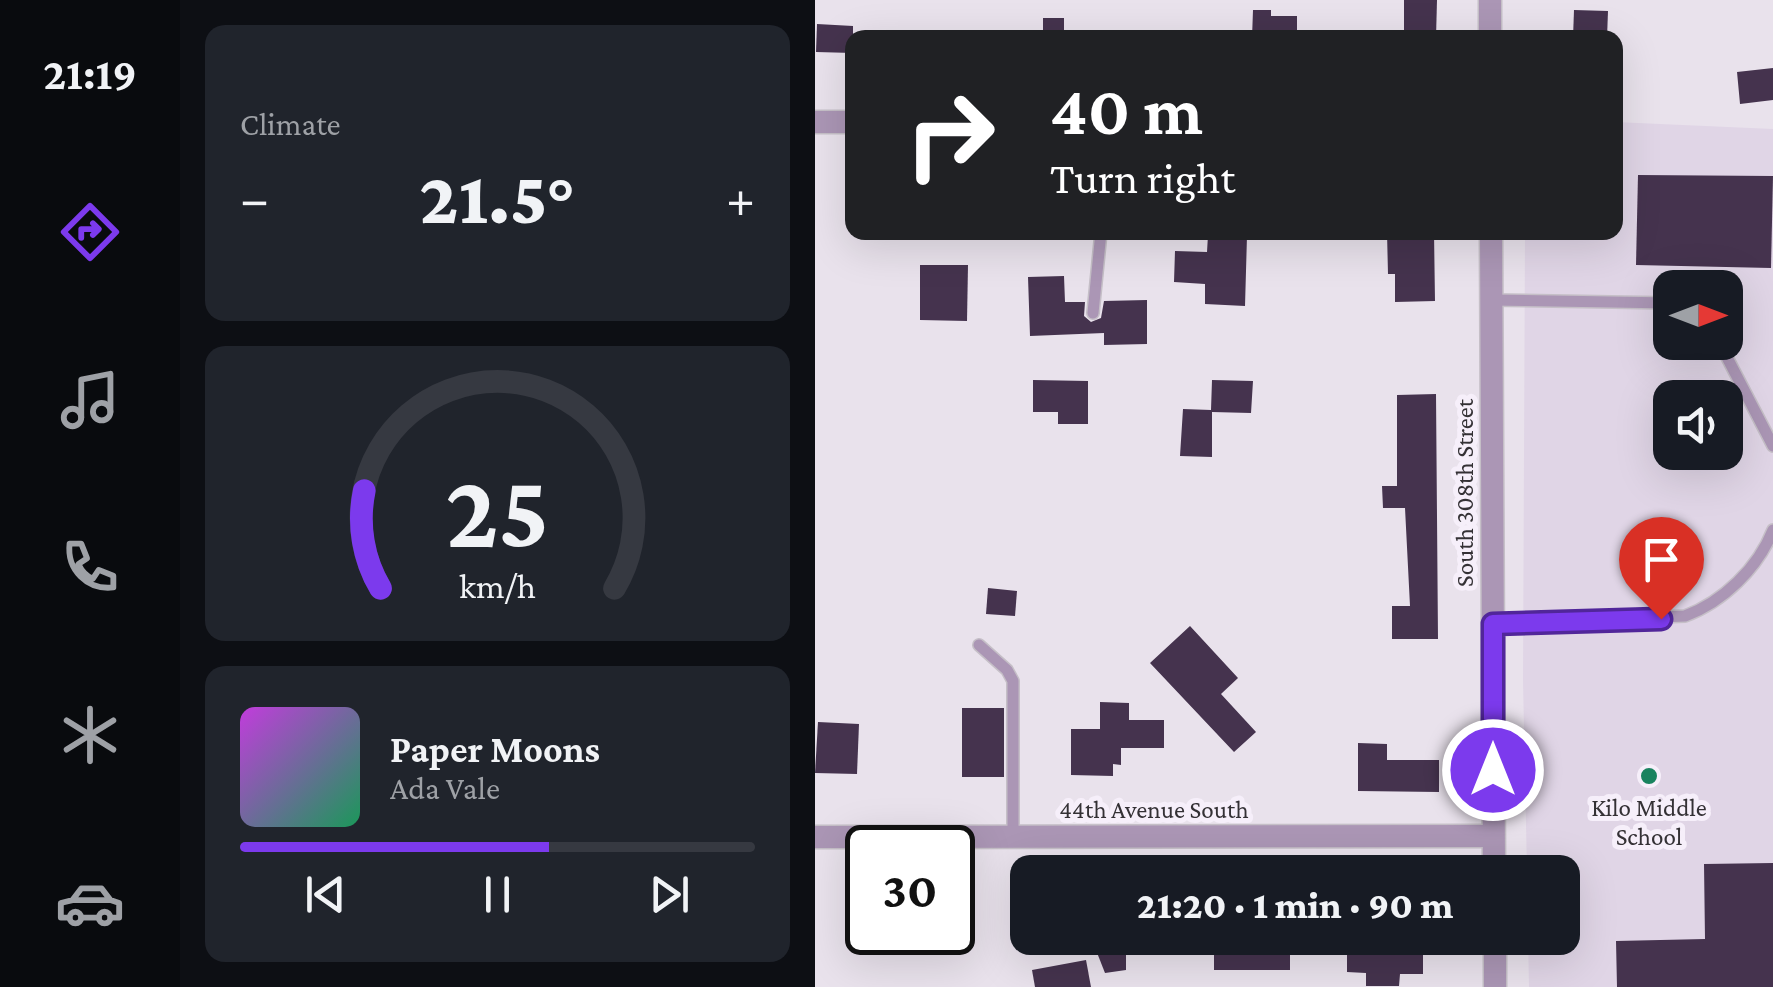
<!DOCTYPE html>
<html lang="en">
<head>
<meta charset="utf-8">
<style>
  :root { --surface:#171b24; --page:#20242c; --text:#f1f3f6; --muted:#9ea1a6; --line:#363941; --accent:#7c3aed }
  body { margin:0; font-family:"Crimson Pro",serif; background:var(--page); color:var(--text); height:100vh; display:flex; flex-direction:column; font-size:38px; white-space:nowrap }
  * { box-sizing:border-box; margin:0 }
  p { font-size:32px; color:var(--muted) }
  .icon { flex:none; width:55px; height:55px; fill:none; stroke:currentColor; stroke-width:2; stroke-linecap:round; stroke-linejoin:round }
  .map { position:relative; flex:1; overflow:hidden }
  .sheet { display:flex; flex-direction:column; gap:25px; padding:25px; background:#0d0f14; width:635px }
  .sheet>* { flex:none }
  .hud { position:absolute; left:30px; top:30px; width:778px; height:210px; border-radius:20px; box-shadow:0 10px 40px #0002; background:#202124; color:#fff; overflow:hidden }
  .needle { width:65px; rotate:90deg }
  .tools { position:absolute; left:838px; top:270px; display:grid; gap:20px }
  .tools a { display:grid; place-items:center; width:90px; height:90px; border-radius:20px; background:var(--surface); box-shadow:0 10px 40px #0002; font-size:50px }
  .speed { position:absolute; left:30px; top:825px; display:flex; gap:20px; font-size:50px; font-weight:700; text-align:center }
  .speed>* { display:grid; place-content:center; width:130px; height:130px; border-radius:50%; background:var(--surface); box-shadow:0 10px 40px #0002; line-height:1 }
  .speed .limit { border:5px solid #111; border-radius:15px; background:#fff; color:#111 }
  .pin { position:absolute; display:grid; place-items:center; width:85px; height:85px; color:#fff; margin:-102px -42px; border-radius:50% 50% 50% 0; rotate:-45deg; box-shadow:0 0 10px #0007 }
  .pin .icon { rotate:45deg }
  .me { position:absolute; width:110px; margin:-55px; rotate:0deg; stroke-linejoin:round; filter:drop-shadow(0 0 8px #0008) }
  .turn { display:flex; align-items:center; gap:35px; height:210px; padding:0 40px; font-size:45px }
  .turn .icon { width:130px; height:130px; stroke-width:2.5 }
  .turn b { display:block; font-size:70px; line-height:85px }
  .big { font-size:75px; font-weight:800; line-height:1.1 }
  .sheet .card { flex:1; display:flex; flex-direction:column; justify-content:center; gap:15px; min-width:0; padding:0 35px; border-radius:20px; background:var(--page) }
  .sheet .dial { align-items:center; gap:0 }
  .dial svg { height:260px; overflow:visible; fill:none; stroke:var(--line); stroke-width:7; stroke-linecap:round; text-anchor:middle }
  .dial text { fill:var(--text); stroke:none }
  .song { display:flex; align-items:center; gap:30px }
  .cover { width:120px; height:120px; border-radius:15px; background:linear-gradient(135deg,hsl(290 70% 55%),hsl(150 70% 35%)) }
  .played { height:10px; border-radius:5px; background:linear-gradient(90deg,var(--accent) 60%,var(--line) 60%) }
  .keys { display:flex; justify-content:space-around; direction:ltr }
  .heat { display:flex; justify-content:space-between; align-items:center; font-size:55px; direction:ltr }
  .trip { position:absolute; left:195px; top:855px; width:570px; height:100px; border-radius:20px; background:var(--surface); box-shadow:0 10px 40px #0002; font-weight:800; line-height:100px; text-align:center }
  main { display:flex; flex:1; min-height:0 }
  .tab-bar { display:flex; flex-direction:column; width:180px; justify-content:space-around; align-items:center; background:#090b0e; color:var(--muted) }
  .tab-bar .icon { width:70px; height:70px }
  .tab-bar .on { color:var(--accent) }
  .tab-bar b { font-size:45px; color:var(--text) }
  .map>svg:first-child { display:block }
</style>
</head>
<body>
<main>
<nav class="tab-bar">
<b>21:19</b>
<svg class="icon on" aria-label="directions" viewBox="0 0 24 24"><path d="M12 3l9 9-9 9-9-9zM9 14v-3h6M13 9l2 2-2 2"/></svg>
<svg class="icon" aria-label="music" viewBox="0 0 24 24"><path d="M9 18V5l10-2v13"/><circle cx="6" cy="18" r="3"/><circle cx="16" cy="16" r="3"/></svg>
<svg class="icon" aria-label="phone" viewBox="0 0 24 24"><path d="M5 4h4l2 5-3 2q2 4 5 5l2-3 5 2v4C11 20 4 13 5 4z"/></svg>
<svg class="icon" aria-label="climate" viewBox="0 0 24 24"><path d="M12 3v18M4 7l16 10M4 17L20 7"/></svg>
<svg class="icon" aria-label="car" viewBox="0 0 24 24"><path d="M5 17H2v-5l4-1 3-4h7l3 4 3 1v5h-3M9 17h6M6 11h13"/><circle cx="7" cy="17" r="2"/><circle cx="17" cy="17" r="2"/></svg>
</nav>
<section class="sheet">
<div class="card"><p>Climate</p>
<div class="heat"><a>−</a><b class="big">21.5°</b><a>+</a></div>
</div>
<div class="card dial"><svg viewBox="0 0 100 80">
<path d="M14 69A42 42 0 1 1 86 69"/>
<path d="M14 69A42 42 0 0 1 9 39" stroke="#7c3aed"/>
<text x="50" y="56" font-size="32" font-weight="700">25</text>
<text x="50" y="72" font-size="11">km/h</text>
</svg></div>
<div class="card">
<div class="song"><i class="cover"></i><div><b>Paper Moons</b><p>Ada Vale</p></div></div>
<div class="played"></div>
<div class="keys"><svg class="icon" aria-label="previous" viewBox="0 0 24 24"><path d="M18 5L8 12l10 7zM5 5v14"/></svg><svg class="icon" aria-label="pause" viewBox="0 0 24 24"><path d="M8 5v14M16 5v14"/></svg><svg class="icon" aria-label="next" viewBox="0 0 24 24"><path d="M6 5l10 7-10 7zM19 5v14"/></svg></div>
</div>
</section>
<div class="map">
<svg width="958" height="987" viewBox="0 0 958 987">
  <rect width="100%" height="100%" fill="#e9e2ec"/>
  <path fill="#e0d5e6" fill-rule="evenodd" d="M800,122L958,129V987H714L713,938H748V872H712L708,680L710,233L800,232ZM855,288H910V342H855ZM855,398H910V452H855Z"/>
  <g fill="#45334e">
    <path d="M589,0H622L621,38H589Z"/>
    <path d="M438,10H456V16H482V38H437Z"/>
    <path d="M759,10L793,11L792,38H758Z"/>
    <rect x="228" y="18" width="21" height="20"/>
    <path d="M2,24L38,26V53L1,52Z"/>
    <path d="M958,68V100L925,104L922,72Z"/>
    <path d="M823,175L958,176L956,268L821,265Z"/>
    <path d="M572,232H619L620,301L580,302V274H573Z"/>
    <path d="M393,235L432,236L430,306L390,304V284L359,282L360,251L392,252Z"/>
    <path d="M105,265H153L152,321L105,320Z"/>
    <path d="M249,276L250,302H270L269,316L276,322L286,318L289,301L332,300V344L289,345V333L215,336L213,277Z"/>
    <path d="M218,380L273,381V424H243V412H218Z"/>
    <path d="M397,380L438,381L436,413L397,412V457L365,456L368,409L396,410Z"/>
    <path d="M621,394L623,639H577V606H595L590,508H568L567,486H582V395Z"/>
    <path d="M173,588L202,591L200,616L171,614Z"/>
    <path d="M375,626L423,678L406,694L441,732L419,752L335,663Z"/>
    <path d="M285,702L314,703V720H349V748H306V765L298,764V776L256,775V729H285Z"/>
    <rect x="147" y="708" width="42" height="69"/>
    <path d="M3,722L44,724L42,774L0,773Z"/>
    <path d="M543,743L572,744V760H624V792L543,791Z"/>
    <path d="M958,863V987H802L801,941L890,939L889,864Z"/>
    <path d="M299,938H311V970L290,973L279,945Z"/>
    <rect x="399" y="938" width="76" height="32"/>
    <path d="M532,938L608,939V974H585L584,986H551V973L532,972Z"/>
    <path d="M271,960L276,987H220L217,970Z"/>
  </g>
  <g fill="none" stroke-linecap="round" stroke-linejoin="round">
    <g stroke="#c5bfc7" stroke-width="14">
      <g id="service">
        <path d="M676,300L855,303"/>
        <path d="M278,313L286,232"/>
        <path d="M904,342L958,446"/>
        <path d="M677,624L870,616C908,602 943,568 958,530"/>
        <path d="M164,645L192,670L198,681V837"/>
      </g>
    </g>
    <g stroke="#c5bfc7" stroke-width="25">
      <g id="minor">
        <path d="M675,0V38"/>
        <path d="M0,122H38"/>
        <path d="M676,232L679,872"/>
        <path d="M0,837L678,836"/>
        <path d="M680,938V987"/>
      </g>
    </g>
    <use href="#service" stroke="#ab96b5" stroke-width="11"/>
    <use href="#minor" stroke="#ab96b5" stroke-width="22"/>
  </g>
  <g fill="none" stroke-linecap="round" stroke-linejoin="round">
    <g stroke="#51269a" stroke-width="25">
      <path id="route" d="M678,770V624L846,619"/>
    </g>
    <use href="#route" stroke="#7c3aed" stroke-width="18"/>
  </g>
  <circle fill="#19835f" stroke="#f6effa" stroke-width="4" cx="834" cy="776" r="10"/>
  <g text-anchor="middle" stroke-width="10" stroke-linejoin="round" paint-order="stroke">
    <g font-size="25" fill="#343135" stroke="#f6effa">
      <text transform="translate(649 493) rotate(-90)" y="9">South 308th Street</text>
      <text x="339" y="818">44th Avenue South</text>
    </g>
    <g font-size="25" fill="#343135" stroke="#f6effa">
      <text x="834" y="816">Kilo Middle<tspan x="834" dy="29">School</tspan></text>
    </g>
  </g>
</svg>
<div class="tools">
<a><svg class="needle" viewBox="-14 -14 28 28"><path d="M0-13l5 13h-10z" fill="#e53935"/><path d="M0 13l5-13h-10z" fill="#9ea1a6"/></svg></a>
<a><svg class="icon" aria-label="sound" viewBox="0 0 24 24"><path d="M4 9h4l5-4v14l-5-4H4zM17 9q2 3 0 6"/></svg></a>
</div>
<div class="speed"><div class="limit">30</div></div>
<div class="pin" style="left:846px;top:619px;background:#d93025"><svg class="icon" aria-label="arrive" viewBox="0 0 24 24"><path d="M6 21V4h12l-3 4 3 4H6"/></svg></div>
<svg class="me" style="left:678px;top:770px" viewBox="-20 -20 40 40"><circle r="17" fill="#7c3aed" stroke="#fff" stroke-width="3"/><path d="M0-11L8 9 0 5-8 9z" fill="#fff"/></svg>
<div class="trip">21:20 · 1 min · 90 m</div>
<div class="hud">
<div class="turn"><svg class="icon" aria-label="right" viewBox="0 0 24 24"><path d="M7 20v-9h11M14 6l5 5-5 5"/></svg><div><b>40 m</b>Turn right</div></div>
</div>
</div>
</main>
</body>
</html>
